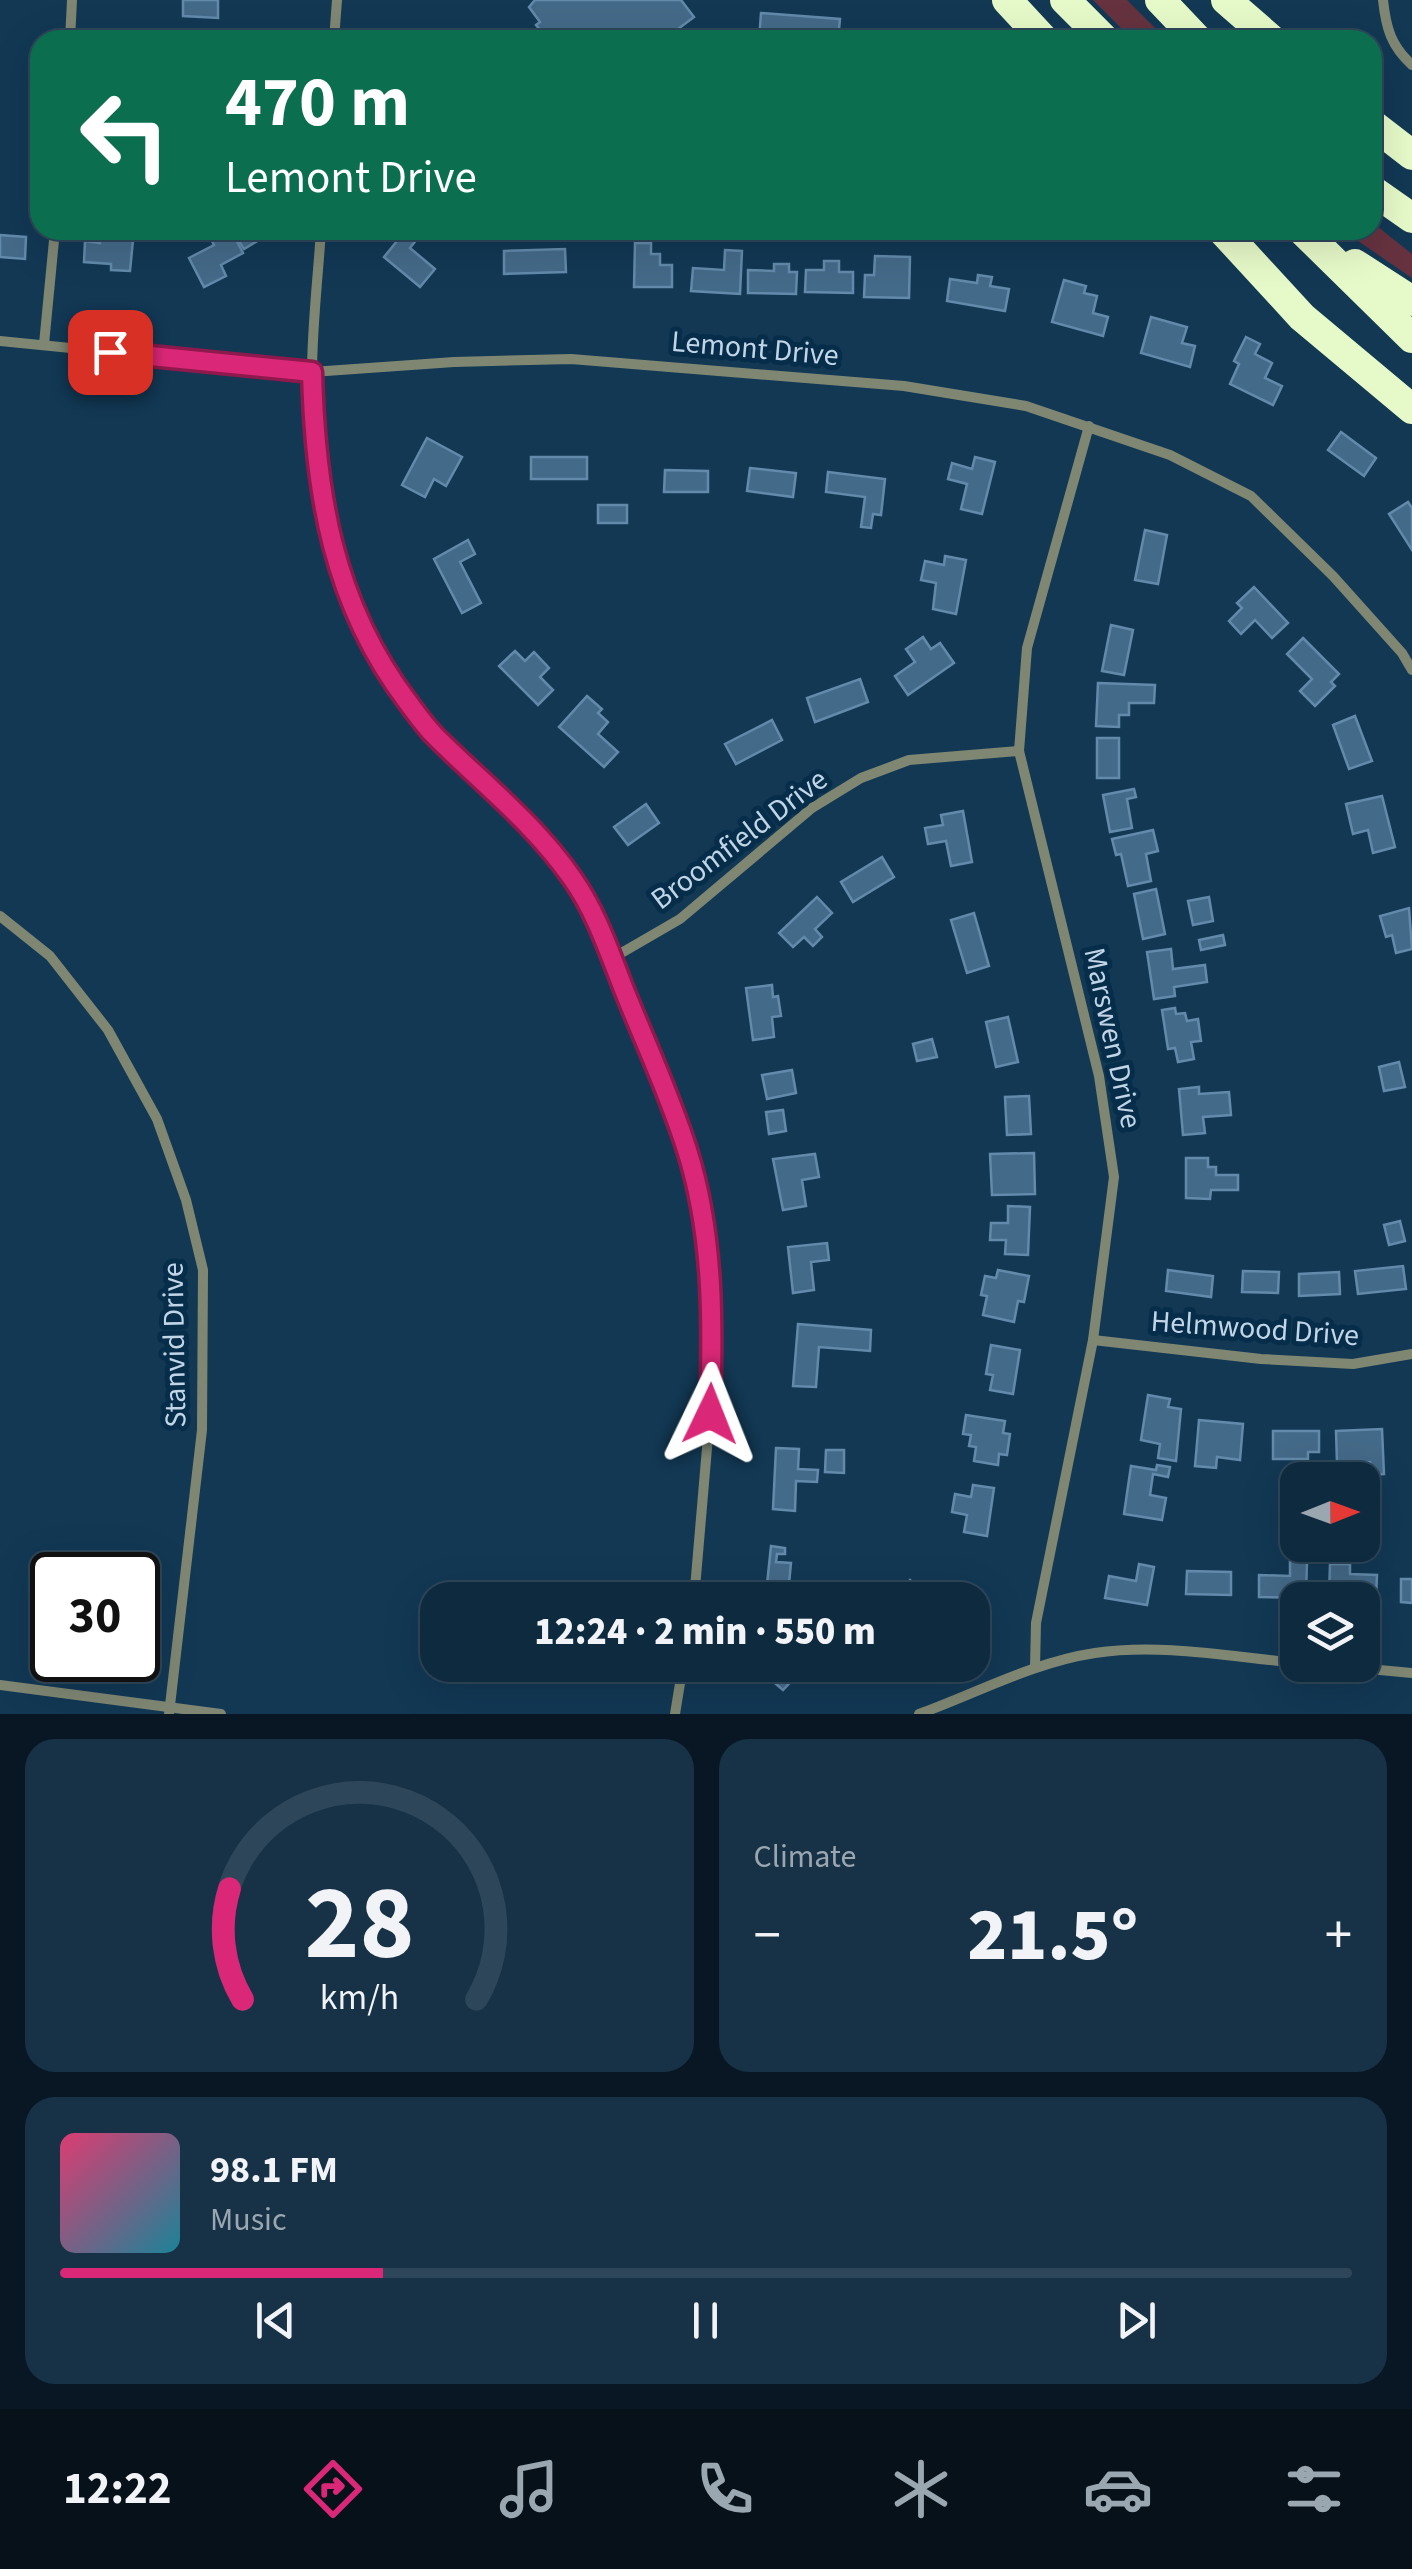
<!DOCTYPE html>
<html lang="en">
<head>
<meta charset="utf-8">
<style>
  :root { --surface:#0e2a3f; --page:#173246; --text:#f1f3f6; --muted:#9ba7b0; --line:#2e4659; --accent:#db2777 }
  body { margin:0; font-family:"Source Sans 3",sans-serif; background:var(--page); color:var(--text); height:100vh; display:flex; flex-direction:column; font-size:38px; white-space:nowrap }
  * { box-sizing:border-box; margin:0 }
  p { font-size:32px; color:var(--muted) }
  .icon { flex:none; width:55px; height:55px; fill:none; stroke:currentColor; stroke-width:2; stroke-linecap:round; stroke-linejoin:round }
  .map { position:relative; height:1714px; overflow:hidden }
  .side { display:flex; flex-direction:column; gap:25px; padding:25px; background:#081723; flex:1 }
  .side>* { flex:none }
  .guide { position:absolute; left:30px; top:30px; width:1352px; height:210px; border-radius:30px; box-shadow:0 10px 40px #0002,0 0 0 2px var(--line); background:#0b6e4f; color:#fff; overflow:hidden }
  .needle { width:65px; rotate:89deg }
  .fabs { position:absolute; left:1280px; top:1462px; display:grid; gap:20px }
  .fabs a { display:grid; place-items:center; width:100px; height:100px; border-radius:20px; background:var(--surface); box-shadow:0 10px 40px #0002,0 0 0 2px var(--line); font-size:50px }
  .speed { position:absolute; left:30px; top:1552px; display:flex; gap:20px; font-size:50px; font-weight:700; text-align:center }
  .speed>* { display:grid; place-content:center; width:130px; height:130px; border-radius:50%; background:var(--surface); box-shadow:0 10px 40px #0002,0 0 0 2px var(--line); line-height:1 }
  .speed .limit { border:5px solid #111; border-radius:15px; background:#fff; color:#111 }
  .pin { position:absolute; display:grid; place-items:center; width:85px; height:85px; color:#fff; margin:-42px; border-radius:20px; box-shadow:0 5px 15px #0006 }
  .me { position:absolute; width:110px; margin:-55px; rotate:2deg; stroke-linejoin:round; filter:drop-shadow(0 0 8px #0008) }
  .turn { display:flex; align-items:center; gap:35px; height:210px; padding:0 30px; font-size:45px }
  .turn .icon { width:130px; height:130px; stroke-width:2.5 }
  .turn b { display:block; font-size:70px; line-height:85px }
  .big { font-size:75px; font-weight:800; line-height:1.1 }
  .side .card { flex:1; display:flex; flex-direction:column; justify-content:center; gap:15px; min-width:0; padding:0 35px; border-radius:30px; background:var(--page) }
  .side .dial { align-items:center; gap:0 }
  .dial svg { height:260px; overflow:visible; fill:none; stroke:var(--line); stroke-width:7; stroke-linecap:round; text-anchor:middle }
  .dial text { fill:var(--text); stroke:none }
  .song { display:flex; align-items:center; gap:30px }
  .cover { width:120px; height:120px; border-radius:15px; background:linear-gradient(135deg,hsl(340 70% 55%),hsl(190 70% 35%)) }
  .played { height:10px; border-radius:5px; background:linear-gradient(90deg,var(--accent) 25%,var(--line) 25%) }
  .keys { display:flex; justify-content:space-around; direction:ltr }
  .heat { display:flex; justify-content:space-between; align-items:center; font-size:55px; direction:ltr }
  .side .tiles { flex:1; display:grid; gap:25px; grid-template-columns:1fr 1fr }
  .card:last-child { grid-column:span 2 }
  .trip { position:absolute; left:420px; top:1582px; width:570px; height:100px; border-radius:30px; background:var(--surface); box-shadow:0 10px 40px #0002,0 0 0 2px var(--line); font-weight:800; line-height:100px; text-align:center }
  .tabs { display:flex; height:160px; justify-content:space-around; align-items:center; background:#061119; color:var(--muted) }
  .tabs .icon { width:70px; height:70px }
  .tabs .selected { color:var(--accent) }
  .tabs b { font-size:45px; color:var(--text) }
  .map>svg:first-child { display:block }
</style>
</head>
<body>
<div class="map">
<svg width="1412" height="1714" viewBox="0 0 1412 1714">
  <rect width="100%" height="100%" fill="#123854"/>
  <g fill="#66323f">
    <path d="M1093,0H1127L1167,40H1133Z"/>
    <path d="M1373,223L1412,254V278L1342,230H1372Z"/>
  </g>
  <g fill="#446a89" stroke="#638aab" stroke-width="2.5">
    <path d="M183,0H218V18L183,16Z"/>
    <path d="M535,0H681L694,17L670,35L741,40H548L536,25L540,22L529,7Z"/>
    <path d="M761,13L840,19L838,40H759Z"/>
    <path d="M101,230H134L130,271L111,270V264L84,262L85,241L100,243Z"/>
    <path d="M206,230H231L243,253L221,265L226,276L204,287L189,258L214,245Z"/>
    <path d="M243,230H253L259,240L244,249L235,235Z"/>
    <path d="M406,230L417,239L410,248L435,269L420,287L384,257Z"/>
    <path d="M0,235L26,237L25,259L0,257Z"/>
    <path d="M635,243H651V254H660V265H672V287H634Z"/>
    <path d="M565,249L566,272L504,274V251Z"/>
    <path d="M725,250L742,251L740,294L691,291L693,268L724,270Z"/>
    <path d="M875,256L910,257L909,298L864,297L865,275H874Z"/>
    <path d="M824,261H839V272H853V293L805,292L806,270H824Z"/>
    <path d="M774,264H789V272H797L796,294L748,293V270L774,271Z"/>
    <path d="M978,275L992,277L990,286L1009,289L1005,311L947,301L950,279L977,283Z"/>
    <path d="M1064,280L1086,286L1084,293L1097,296L1093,313L1108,317L1103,336L1052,322Z"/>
    <path d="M1151,317L1187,327L1182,343L1195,346L1190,367L1141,353Z"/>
    <path d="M1246,337L1260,344L1255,354L1272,363L1265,378L1282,386L1273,405L1230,384L1239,364L1234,361Z"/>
    <path d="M1341,432L1376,458L1364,476L1328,450Z"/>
    <path d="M427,438L462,457L446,486L434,479L425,497L402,485Z"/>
    <rect x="531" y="457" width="56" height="22"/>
    <path d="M975,457L995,462L982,514L961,509L967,484L948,479L952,463L972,469Z"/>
    <path d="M750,468L796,473L793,497L747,491Z"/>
    <path d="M665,470L708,471V492H664Z"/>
    <path d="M828,472L885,479L881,515L873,514L871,528L861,527L865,497L826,492Z"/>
    <path d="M1408,502L1412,508V550L1389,514Z"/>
    <rect x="598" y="505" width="29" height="18"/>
    <path d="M1145,530L1167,535L1158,584L1135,580Z"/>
    <path d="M468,540L475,554L460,562L481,603L462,613L434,559Z"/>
    <path d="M945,556L966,560L956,614L933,609L936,583L921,580L925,561L944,565Z"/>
    <path d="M1254,587L1288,623L1272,638L1255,620L1241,634L1229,621L1242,608L1237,603Z"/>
    <path d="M1111,625L1133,630L1124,675L1102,671Z"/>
    <path d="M923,637L931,649L940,643L954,663L908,695L895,676L915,662L906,649Z"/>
    <path d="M1303,638L1339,674L1331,682L1335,686L1315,706L1300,691L1312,679L1287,654Z"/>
    <path d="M515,651L525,661L534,652L549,668L540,677L553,690L538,705L499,666Z"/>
    <path d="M860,679L868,702L815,722L807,698Z"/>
    <path d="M1098,683L1155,685L1154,703H1129V715H1119V727L1096,726Z"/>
    <path d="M587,696L602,709L598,713L608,722L598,734L618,752L604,767L559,727Z"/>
    <path d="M1355,716L1372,761L1349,769L1333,725Z"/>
    <path d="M772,720L782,740L736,764L725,744Z"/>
    <rect x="1097" y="738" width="22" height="40"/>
    <path d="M1134,789L1136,797L1127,799L1132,828L1110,832L1103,795Z"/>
    <path d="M1382,796L1395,847L1373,853L1368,830L1353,834L1346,804Z"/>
    <path d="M646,804L659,823L628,845L614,827Z"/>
    <path d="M963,811L972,862L951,866L946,841L928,844L925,828L943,825L941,815Z"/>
    <path d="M1153,830L1158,851L1146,854L1151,881L1128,886L1121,854L1116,855L1112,839Z"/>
    <path d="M882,857L894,877L853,902L841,882Z"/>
    <path d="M1156,889L1165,934L1143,939L1134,894Z"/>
    <path d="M817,897L832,913L815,929L822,937L813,946L804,937L793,947L779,933Z"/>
    <path d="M1209,897L1213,921L1193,925L1188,901Z"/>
    <path d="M1409,908L1412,949L1396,953L1392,935L1386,937L1380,916Z"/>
    <path d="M974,913L989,966L967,973L951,920Z"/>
    <path d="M1223,935L1225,945L1201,950L1199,940Z"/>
    <path d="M1171,949L1173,969L1205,965L1207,982L1174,987L1175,996L1154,999L1147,952Z"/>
    <path d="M772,985L773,997L778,996L781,1016L772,1017L774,1037L753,1040L746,988Z"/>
    <path d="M1175,1008L1176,1014L1185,1013L1187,1021L1198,1019L1201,1041L1191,1042L1194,1059L1178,1062L1175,1048L1168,1049L1162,1010Z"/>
    <path d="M1008,1017L1018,1062L996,1067L986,1022Z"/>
    <path d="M932,1039L937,1057L917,1061L913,1044Z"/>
    <path d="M1399,1062L1405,1087L1384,1091L1379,1067Z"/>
    <path d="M792,1070L796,1093L767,1099L762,1075Z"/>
    <path d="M1199,1087V1094L1229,1092L1231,1115L1203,1117L1205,1133L1183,1135L1179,1089Z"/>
    <path d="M1029,1096L1031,1134L1007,1135L1005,1097Z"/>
    <path d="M783,1110L786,1131L769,1134L766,1112Z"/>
    <path d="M1034,1153L1035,1194L992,1195L990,1154Z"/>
    <path d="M815,1154L819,1177L802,1180L806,1206L783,1210L773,1159Z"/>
    <path d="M1186,1158H1208V1167H1216V1175H1238V1190H1211L1210,1199L1186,1198Z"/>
    <path d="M1008,1206L1030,1207L1028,1255L1005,1254L1006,1240H990L991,1223H1008Z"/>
    <path d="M1400,1221L1405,1241L1389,1245L1384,1225Z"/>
    <path d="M827,1243L829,1260L811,1262L814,1290L793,1293L788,1247Z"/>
    <path d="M1403,1266L1406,1289L1358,1294L1355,1271Z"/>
    <path d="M998,1270L1029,1276L1024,1302L1018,1301L1014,1322L983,1315L987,1296L981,1295L985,1276L996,1278Z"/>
    <path d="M1168,1270L1213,1276L1211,1297L1166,1291Z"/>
    <path d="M1243,1271L1279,1272L1278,1293L1242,1292Z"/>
    <path d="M1339,1272L1340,1294L1299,1296V1274Z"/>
    <path d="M798,1324L871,1330L870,1351L819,1347L816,1387L793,1386Z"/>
    <path d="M991,1345L1020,1350L1013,1394L990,1390L993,1375L986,1374Z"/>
    <path d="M1148,1395L1170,1399L1168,1407L1181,1409L1176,1461L1158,1458L1160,1444L1141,1440Z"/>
    <path d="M966,1415L1005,1421L1003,1433L1010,1434L1007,1455L999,1454L998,1465L974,1461L976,1447L969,1446L971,1435L963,1434Z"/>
    <path d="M1199,1420L1243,1424L1240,1460L1217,1457L1216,1468L1195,1466Z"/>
    <path d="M1382,1429L1384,1474L1371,1475L1370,1462L1337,1464L1336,1431Z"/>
    <path d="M1273,1431H1319V1452H1308V1459H1273Z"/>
    <path d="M776,1448L799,1449L798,1469L818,1470L817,1482L796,1481L795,1511L773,1509Z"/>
    <path d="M826,1450H844V1473L825,1472Z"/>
    <path d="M1157,1465L1170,1467L1168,1477L1153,1474L1150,1495L1166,1498L1162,1520L1124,1514L1131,1466L1156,1470Z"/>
    <path d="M973,1485L994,1488L987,1536L964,1532L967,1515L952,1512L955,1494L971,1497Z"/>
    <path d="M771,1546L785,1548V1554H777L776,1562L791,1563L789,1584L794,1585L793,1597L766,1594Z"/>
    <path d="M1290,1560L1307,1561L1306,1598L1259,1597V1575L1290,1576Z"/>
    <path d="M1139,1564L1154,1567L1147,1605L1105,1598L1109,1576L1136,1581Z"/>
    <path d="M1330,1564H1350V1574L1377,1575L1376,1598L1329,1596Z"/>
    <path d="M1187,1571L1231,1572V1595L1186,1594Z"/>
    <path d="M1401,1579H1412V1603L1401,1602Z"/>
    <path d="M910,1580L926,1594L935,1585L946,1595L956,1583L973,1598L895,1600Z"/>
    <path d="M790,1665L799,1673L783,1690L755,1666Z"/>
  </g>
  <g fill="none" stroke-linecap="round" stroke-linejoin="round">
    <g stroke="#7f8773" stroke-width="10">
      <path d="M1383,0C1386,28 1391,46 1412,65"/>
      <path d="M70,40L72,0"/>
      <path d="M334,40L337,0"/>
      <path d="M321,230C318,278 312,326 312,374C312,503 343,637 433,734C460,764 494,787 522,816C548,843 571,875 590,908L688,1152L706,1242L713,1325L710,1413L694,1600"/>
      <path d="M0,341L312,372L454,362L571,359L904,386L1026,406L1170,455L1251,496L1333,576L1402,653L1412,670"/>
      <path d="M44,344L55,230"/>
      <path d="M0,916L50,956L108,1030L157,1119L186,1200L203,1270L202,1430L169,1714"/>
      <path d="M611,959L680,919L812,808L861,778L909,760L1019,751"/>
      <path d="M1093,1340L1261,1359L1353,1364L1412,1354"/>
      <path d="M1326,1665L1412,1673"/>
      <path d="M1035,1668L1036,1623L1093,1340L1114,1177L1099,1076L1019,751L1027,648L1089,426"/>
      <path d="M0,1685L221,1714"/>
      <path d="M675,1714L683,1665"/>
      <path d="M919,1714C977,1693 1034,1662 1095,1653C1161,1643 1232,1657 1298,1663"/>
    </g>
    <g stroke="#e6f9c8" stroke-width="30">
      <path d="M1007,0L1044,40"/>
      <path d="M1065,0L1105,40"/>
      <path d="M1160,0L1198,40"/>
      <path d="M1226,0L1272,40"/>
      <path d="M1372,124L1412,155"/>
      <path d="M1372,190L1412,218"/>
      <path d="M1222,230L1302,317L1412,409"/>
      <path d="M1302,230L1412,338"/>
      <path d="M1355,264L1412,301"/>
    </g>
  </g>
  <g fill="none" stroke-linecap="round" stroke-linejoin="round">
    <g stroke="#8e194d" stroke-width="25">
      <path id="route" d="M110,352L312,372C315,492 333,603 407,701C416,713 425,726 435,736C482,783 534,823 572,878C598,914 612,961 629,1002C649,1051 671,1099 687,1150C714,1235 713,1326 710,1414"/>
    </g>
    <use href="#route" stroke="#db2777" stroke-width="18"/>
  </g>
  <g text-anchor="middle" stroke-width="10" stroke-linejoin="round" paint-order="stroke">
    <g font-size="30" fill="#c1d5e7" stroke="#062d49">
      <text transform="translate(755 348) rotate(5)" y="10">Lemont Drive</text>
      <text transform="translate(739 839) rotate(-37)" y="10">Broomfield Drive</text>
      <text transform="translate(1113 1038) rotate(78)" y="10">Marswen Drive</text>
      <text transform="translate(1255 1328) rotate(4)" y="10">Helmwood Drive</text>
      <text transform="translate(174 1345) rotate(-91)" y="10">Stanvid Drive</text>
    </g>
  </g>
</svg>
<div class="fabs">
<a><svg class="needle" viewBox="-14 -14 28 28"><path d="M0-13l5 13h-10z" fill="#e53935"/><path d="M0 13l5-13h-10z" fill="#9ba7b0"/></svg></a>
<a><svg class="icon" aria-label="layers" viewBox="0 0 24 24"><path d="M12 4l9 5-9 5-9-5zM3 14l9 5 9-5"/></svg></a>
</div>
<div class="speed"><div class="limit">30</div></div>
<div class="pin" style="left:110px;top:352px;background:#d93025"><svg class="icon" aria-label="arrive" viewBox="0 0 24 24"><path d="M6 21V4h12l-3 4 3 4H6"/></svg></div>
<svg class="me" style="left:710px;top:1414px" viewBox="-20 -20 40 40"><path d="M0-17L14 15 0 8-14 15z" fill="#db2777" stroke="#fff" stroke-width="4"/></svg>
<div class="trip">12:24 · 2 min · 550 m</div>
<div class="guide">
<div class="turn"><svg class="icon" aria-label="left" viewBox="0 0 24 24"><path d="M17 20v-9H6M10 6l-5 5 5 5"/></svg><div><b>470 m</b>Lemont Drive</div></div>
</div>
</div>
<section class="side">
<div class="tiles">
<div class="card dial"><svg viewBox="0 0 100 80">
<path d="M14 69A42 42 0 1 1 86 69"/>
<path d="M14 69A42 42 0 0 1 10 35" stroke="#db2777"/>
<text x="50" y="56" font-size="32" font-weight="700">28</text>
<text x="50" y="72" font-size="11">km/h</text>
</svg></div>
<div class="card"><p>Climate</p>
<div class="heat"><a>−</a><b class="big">21.5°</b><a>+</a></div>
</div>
<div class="card">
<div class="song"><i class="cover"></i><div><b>98.1 FM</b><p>Music</p></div></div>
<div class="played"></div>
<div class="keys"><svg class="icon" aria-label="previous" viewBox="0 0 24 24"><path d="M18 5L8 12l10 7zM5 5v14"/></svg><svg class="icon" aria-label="pause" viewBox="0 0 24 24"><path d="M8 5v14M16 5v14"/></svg><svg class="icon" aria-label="next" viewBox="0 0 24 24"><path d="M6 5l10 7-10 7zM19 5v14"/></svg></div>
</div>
</div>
</section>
<nav class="tabs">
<b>12:22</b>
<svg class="icon selected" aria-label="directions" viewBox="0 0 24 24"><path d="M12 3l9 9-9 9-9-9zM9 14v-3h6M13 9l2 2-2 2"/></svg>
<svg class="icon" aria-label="music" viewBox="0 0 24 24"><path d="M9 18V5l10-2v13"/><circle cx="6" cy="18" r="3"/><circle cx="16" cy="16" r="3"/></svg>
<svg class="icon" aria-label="phone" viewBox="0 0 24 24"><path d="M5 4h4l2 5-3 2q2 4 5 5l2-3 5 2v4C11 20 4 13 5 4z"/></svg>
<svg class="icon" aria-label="climate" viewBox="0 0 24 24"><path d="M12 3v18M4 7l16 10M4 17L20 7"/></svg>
<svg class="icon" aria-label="car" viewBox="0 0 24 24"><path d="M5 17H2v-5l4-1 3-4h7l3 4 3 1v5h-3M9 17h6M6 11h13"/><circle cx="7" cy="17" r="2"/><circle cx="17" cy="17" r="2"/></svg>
<svg class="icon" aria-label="filters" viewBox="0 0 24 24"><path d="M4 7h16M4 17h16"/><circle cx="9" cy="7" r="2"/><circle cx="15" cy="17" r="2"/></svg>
</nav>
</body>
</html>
